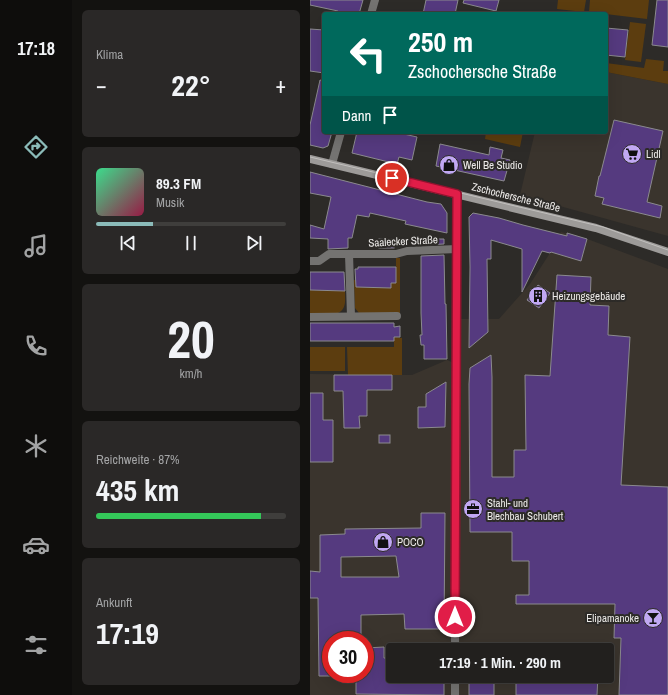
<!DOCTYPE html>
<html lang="de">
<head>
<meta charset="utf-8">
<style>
  :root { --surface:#22201e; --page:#2a2827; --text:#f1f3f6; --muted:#a2a3a4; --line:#3f3e3c; --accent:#8bbbb9 }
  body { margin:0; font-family:"Archivo Narrow",sans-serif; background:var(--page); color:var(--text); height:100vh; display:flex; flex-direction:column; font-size:15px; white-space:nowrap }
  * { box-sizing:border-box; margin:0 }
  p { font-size:13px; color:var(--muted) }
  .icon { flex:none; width:22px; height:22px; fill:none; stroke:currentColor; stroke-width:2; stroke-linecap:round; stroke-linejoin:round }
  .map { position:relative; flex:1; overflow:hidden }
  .panel { display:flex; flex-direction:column; gap:10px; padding:10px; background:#131210; width:238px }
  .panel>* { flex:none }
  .banner { position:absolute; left:12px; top:12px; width:286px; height:122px; border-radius:4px; box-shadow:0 4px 16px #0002,0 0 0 1px var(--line); background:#00695c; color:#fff; overflow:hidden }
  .speed { position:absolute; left:12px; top:631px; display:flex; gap:8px; font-size:20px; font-weight:700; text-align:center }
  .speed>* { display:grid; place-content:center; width:52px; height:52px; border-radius:50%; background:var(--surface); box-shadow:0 4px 16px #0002,0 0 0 1px var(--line); line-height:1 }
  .speed .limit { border:6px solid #d22; background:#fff; color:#111 }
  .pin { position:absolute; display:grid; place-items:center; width:34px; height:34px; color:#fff; margin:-17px; border:2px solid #fff; border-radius:50%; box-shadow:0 1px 4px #0007 }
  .me { position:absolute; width:44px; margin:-22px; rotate:0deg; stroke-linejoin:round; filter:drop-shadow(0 0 3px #0008) }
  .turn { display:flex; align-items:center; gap:14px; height:84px; padding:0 20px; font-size:18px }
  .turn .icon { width:52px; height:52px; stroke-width:2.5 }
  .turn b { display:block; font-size:28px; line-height:34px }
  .then { display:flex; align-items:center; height:38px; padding:0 20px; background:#0003; gap:8px; font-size:15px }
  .big { font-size:30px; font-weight:800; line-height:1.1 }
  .panel .widget { flex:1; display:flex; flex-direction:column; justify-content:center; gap:6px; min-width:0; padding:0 14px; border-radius:6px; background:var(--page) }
  .panel .dial { align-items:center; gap:0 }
  .dial b { font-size:52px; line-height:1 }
  .song { display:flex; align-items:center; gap:12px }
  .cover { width:48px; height:48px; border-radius:6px; background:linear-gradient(135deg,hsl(150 70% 55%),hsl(340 70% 35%)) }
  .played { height:4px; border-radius:2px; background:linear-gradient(90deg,var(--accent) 30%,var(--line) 30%) }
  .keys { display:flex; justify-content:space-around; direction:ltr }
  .heat { display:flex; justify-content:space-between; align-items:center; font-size:22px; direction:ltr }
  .charge { height:6px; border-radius:3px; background:linear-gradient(90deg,#34c759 87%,var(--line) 0) }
  .trip { position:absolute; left:76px; top:643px; width:228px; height:40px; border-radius:4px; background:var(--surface); box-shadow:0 4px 16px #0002,0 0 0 1px var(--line); font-weight:800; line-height:40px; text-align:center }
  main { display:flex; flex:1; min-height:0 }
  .tabs { display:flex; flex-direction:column; width:72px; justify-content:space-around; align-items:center; background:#0e0d0c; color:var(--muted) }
  .tabs .icon { width:28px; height:28px }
  .tabs .selected { color:var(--accent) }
  .tabs b { font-size:18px; color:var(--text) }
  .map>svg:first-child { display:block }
</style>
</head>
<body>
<main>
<nav class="tabs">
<b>17:18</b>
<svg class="icon selected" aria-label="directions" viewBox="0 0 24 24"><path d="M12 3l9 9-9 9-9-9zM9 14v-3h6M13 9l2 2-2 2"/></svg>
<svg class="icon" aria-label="music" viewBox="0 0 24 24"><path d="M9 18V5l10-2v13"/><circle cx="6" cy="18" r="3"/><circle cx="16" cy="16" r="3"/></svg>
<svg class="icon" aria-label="phone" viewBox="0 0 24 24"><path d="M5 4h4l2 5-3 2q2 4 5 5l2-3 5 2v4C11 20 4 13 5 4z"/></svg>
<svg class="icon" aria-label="climate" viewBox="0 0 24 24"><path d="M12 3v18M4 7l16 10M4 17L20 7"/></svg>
<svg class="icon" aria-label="car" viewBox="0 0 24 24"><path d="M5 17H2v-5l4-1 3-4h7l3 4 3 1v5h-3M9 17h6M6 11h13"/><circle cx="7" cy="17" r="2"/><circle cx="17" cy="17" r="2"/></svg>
<svg class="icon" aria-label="filters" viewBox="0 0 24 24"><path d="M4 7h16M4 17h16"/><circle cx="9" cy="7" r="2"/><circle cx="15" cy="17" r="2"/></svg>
</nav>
<section class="panel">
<div class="widget"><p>Klima</p>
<div class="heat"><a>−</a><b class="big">22°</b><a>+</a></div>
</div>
<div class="widget">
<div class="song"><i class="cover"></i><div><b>89.3 FM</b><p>Musik</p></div></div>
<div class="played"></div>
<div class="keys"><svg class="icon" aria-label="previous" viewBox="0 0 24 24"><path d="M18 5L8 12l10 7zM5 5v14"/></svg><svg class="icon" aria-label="pause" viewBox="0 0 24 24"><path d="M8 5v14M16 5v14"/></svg><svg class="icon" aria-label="next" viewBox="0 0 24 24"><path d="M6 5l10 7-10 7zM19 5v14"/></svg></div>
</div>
<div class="widget dial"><b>20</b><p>km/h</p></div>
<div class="widget"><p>Reichweite · 87%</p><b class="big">435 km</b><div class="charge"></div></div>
<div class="widget"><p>Ankunft</p><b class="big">17:19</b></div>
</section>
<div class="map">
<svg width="358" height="695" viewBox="0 0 358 695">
  <rect width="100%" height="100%" fill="#2d2b28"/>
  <g fill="#3a342d" fill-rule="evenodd">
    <path d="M296,72L358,84V236L210,195L225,132H296Z"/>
    <path d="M251,232L280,240L358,269V695H0V374L102,375L137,360L146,364L147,319H189L220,284L240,253ZM21,640H55V674H21ZM83,650H297V676H83Z"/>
  </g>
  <g fill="#5c3d0f">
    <path d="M248,0H276L274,12L247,9Z"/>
    <path d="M280,0H339L337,19L279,12Z"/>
    <path d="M320,22L336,24L331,62L315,60Z"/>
    <path d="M336,59L354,61L353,71H358V84L296,72V63L334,68Z"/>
    <path d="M176,132H213L210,147L175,139Z"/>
    <path d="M86,258H90V314L49,313L45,308L44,280H48V287H81V283L86,282Z"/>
    <path d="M0,290L35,291C35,299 37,309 28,313H0Z"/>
    <path d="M84,337L92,338V375H38L37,347H84Z"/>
    <rect x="0" y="347" width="35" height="24"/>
  </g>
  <g fill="#553a7f" stroke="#8b8a8e" fill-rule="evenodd">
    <path d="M0,0H53L49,14H27L28,11L0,5Z"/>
    <path d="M116,0H148L145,14H113Z"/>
    <path d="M154,0H189L186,11L153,3Z"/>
    <path d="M347,0H358V47L342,45Z"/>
    <path d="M296,28L318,30L315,57L296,55Z"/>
    <path d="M0,29L14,30V73L0,71Z"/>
    <path d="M10,80L14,81V132H22L18,146L13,148L0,145V125Z"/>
    <path d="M304,120L353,131L337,202L352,206L350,218L292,204L294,198L285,196L289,176H290Z"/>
    <path d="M47,132H85L107,137L102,160L89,157L87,164L42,153Z"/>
    <path d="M130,144L179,155L180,147L193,150L191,158L200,160L194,181L126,166Z"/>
    <path d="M0,172L117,202L131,204L137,213V233L95,224L96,221L60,213L59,217L47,215L42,238H38V248L18,249V239L0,238V225L14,229L21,197L0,193Z"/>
    <path d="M163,213L189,218L213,225L257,236V233L277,239L271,261L241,252L240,253L232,251L212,292V249L181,240V259H177L178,332L159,348L160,267L159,217Z"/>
    <rect x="69" y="239" width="15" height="9"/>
    <path d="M114,239H134V244L114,245Z"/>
    <path d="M134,255L135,304H136L137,359H114V345H111L110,335H112L111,313V256Z"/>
    <path d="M48,267H86V283H81V288L46,287L45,269H48Z"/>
    <path d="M0,272H34L35,291L0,290Z"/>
    <path d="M247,275L281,277L280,305L299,306L298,335L320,337L311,485L358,487V695H309L311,638H304L305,604H206V595H219V561H202V532H160L159,384L160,368L181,355L182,377V477H204V450H216L215,375L240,376Z"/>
    <path d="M228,285L240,293L229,308L217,300Z"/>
    <path d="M0,323H84V327L90,326V337H84V341H0Z"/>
    <path d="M24,375H82V390H57V416H49L50,428H34L33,391H24Z"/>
    <path d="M136,382L135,427L108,428V407H116V394Z"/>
    <path d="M0,393H13V420H23V462H0Z"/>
    <rect x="69" y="435" width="11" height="8"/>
    <path d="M111,513H135L134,629H95L94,614L51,615V640H21V676H9L8,598H0V571L10,572V535L35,534V529L111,528ZM86,556L89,577H31V557Z"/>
    <path d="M74,647V658H83V676H134V695L46,694V674H55V648Z"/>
    <rect x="159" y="676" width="25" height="19"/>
    <path d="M274,676H288L287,695H206V683H238V677L274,678Z"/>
  </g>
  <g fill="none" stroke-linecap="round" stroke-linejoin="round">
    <g stroke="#747371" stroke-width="8">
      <path d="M61,14L65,0"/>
      <path d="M22,164L31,132"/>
      <path d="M39,254L41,316"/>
      <path d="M0,261H9L19,254H86L97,251L147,249"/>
      <path d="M0,317L87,316"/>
      <path d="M145,650L147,194"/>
      <path d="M145,676V695"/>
    </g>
    <path stroke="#9d9b99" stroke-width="8" d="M0,159L286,228L358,252"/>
    <path stroke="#c2c0be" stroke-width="1" d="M0,157L293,227L358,250"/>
  </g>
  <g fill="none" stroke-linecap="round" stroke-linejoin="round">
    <g stroke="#92132f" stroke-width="10">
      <path id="route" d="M82,178L147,194L145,617"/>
    </g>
    <use href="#route" stroke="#e11d48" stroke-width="7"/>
  </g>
  <defs>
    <g id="supermarket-disc" transform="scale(1)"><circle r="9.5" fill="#c1a8f3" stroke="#2d2b28"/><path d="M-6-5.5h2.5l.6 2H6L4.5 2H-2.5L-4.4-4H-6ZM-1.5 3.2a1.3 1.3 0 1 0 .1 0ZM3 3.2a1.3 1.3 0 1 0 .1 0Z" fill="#111"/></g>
    <g id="shop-disc" transform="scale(1)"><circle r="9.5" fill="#c1a8f3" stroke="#2d2b28"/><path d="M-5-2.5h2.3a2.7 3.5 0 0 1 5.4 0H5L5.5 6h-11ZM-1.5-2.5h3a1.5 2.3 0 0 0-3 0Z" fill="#111"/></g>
    <g id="building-disc" transform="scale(1)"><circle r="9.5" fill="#c1a8f3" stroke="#2d2b28"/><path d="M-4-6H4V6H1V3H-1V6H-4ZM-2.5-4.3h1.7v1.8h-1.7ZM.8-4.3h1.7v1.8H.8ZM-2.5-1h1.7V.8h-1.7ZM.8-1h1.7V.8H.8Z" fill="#111"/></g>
    <g id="office-disc" transform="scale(1)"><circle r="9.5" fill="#c1a8f3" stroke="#2d2b28"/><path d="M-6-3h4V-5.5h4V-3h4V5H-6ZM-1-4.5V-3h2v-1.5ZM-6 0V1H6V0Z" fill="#111"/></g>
    <g id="bar-disc" transform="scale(1)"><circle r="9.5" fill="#c1a8f3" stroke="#2d2b28"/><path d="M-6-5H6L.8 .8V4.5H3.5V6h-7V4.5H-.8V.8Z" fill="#111"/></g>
  </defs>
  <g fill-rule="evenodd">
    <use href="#supermarket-disc" x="322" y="154"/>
    <use href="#shop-disc" x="139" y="165"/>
    <use href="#building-disc" x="228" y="296"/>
    <use href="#office-disc" x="163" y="509"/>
    <use href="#shop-disc" x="73" y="542"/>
    <use href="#bar-disc" x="343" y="618"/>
  </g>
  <g text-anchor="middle" stroke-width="4" stroke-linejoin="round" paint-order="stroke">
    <g font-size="11" fill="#edebe9" stroke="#2d2b28" text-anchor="start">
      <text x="336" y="158">Lidl</text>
      <text x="153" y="169">Well Be Studio</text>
      <text x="242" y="300">Heizungsgebäude</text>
      <text x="177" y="507">Stahl- und<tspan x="177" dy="13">Blechbau Schubert</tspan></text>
      <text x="87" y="546">POCO</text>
      <text x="329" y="622" text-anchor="end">Elipamanoke</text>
    </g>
    <g font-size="11" fill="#edebe9" stroke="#2d2b28">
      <text transform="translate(206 197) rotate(14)" y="4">Zschochersche Straße</text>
      <text transform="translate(93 241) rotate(-3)" y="4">Saalecker Straße</text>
    </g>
  </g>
</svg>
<div class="speed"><div class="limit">30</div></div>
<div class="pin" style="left:82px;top:178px;background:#d93025"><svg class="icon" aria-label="arrive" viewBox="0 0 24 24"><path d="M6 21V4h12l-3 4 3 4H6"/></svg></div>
<svg class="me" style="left:145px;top:617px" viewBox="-20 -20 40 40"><circle r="17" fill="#e11d48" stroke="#fff" stroke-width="3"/><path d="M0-11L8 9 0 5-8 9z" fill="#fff"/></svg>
<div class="trip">17:19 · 1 Min. · 290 m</div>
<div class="banner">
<div class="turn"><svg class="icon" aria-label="left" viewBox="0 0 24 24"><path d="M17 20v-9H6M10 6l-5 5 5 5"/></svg><div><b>250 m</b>Zschochersche Straße</div></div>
<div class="then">Dann<svg class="icon" aria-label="arrive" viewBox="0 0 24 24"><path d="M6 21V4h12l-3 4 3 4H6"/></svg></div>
</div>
</div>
</main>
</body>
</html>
